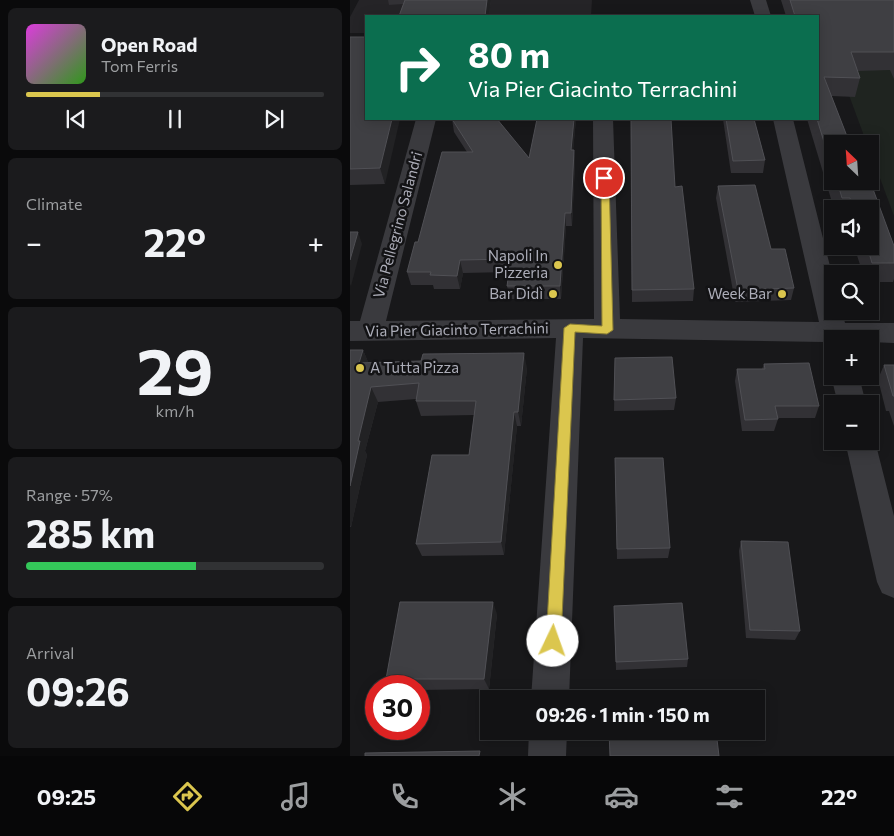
<!DOCTYPE html>
<html lang="en">
<head>
<meta charset="utf-8">
<style>
  :root { --surface:#121214; --page:#1b1b1d; --text:#f1f3f6; --muted:#9c9ea0; --line:#313234; --accent:#dbc64e }
  body { margin:0; font-family:Commissioner,sans-serif; background:var(--page); color:var(--text); height:100vh; display:flex; flex-direction:column; font-size:19px; white-space:nowrap }
  * { box-sizing:border-box; margin:0 }
  p { font-size:16px; color:var(--muted) }
  .icon { flex:none; width:28px; height:28px; fill:none; stroke:currentColor; stroke-width:2; stroke-linecap:round; stroke-linejoin:round }
  .map { position:relative; flex:1; overflow:hidden }
  .drawer { display:flex; flex-direction:column; gap:8px; padding:8px; background:#0a0a0b; width:350px }
  .drawer>* { flex:none }
  .top-card { position:absolute; left:15px; top:15px; width:454px; height:105px; border-radius:0px; box-shadow:0 2px 12px #0003,0 0 0 1px var(--line); background:#0b6e4f; color:#fff; overflow:hidden }
  .needle { width:32px; rotate:335deg }
  .tools { position:absolute; left:474px; top:135px; display:grid; gap:10px }
  .tools a { display:grid; place-items:center; width:55px; height:55px; border-radius:0px; background:var(--surface); box-shadow:0 2px 12px #0003,0 0 0 1px var(--line); font-size:25px }
  .speed { position:absolute; left:15px; top:675px; display:flex; gap:10px; font-size:25px; font-weight:700; text-align:center }
  .speed>* { display:grid; place-content:center; width:65px; height:65px; border-radius:50%; background:var(--surface); box-shadow:0 2px 12px #0003,0 0 0 1px var(--line); line-height:1 }
  .speed .limit { border:8px solid #d22; background:#fff; color:#111 }
  .pin { position:absolute; display:grid; place-items:center; width:42px; height:42px; color:#fff; margin:-21px; border:2px solid #fff; border-radius:50%; box-shadow:0 1px 5px #0007 }
  .me { position:absolute; width:55px; margin:-28px; rotate:3deg; stroke-linejoin:round; filter:drop-shadow(0 0 4px #0008) }
  .turn { display:flex; align-items:center; gap:18px; height:105px; padding:0 20px; font-size:22px }
  .turn .icon { width:65px; height:65px; stroke-width:2.5 }
  .turn b { display:block; font-size:35px; line-height:42px }
  .big { font-size:38px; font-weight:700; line-height:1.1 }
  .drawer .widget { flex:1; display:flex; flex-direction:column; justify-content:center; gap:8px; min-width:0; padding:0 18px; border-radius:8px; background:var(--page) }
  .drawer .dial { align-items:center; gap:0 }
  .dial b { font-size:65px; line-height:1 }
  .song { display:flex; align-items:center; gap:15px }
  .cover { width:60px; height:60px; border-radius:8px; background:linear-gradient(135deg,hsl(300 70% 55%),hsl(110 70% 35%)) }
  .played { height:5px; border-radius:2px; background:linear-gradient(90deg,var(--accent) 25%,var(--line) 25%) }
  .keys { display:flex; justify-content:space-around; direction:ltr }
  .heat { display:flex; justify-content:space-between; align-items:center; font-size:28px; direction:ltr }
  .charge { height:8px; border-radius:4px; background:linear-gradient(90deg,#34c759 57%,var(--line) 0) }
  .trip { position:absolute; left:130px; top:690px; width:285px; height:50px; border-radius:0px; background:var(--surface); box-shadow:0 2px 12px #0003,0 0 0 1px var(--line); font-weight:700; line-height:50px; text-align:center }
  .menu { display:flex; height:80px; justify-content:space-around; align-items:center; background:#070708; color:var(--muted) }
  .menu .icon { width:35px; height:35px }
  .menu .active { color:var(--accent) }
  .menu b { font-size:22px; color:var(--text) }
  main { display:flex; flex:1; min-height:0 }
  .map>svg:first-child { display:block }
</style>
</head>
<body>
<main>
<section class="drawer">
<div class="widget">
<div class="song"><i class="cover"></i><div><b>Open Road</b><p>Tom Ferris</p></div></div>
<div class="played"></div>
<div class="keys"><svg class="icon" aria-label="previous" viewBox="0 0 24 24"><path d="M18 5L8 12l10 7zM5 5v14"/></svg><svg class="icon" aria-label="pause" viewBox="0 0 24 24"><path d="M8 5v14M16 5v14"/></svg><svg class="icon" aria-label="next" viewBox="0 0 24 24"><path d="M6 5l10 7-10 7zM19 5v14"/></svg></div>
</div>
<div class="widget"><p>Climate</p>
<div class="heat"><a>−</a><b class="big">22°</b><a>+</a></div>
</div>
<div class="widget dial"><b>29</b><p>km/h</p></div>
<div class="widget"><p>Range · 57%</p><b class="big">285 km</b><div class="charge"></div></div>
<div class="widget"><p>Arrival</p><b class="big">09:26</b></div>
</section>
<div class="map">
<svg width="544" height="756" viewBox="0 0 544 756">
  <rect width="100%" height="100%" fill="#18181a"/>
  <path fill="#252427" d="M9,0H242L241,16H16V33H0V17Z"/>
  <path fill="#1f2420" d="M431,0H544V216L520,151V144H517L482,49L468,16H437Z"/>
  <g fill="none" stroke-linecap="round" stroke-linejoin="round">
    <g fill="#3a3a3e" fill-rule="evenodd">
      <path d="M400,0H416L421,16H405Z"/>
      <path d="M66,119H86L36,321L244,319L243,119H263L270,319L469,322L423,119H443L482,274V311H492L495,323H544V343L520,342V339H482V348L477,346L474,342L233,338L219,699H181L206,338L0,341V321H10Z"/>
      <path d="M482,374V376H509L516,404H488L481,376Z"/>
      <path d="M520,432L525,441L544,516V598L532,593L527,582L495,441H520Z"/>
      <path d="M179,731H217L216,756H178Z"/>
    </g>
  </g>
  <g fill="#323135">
    <path d="M38,0H141L139,16H49L53,4L39,5Z"/>
    <path d="M431,0H544V79L540,70L507,71L510,78L505,97L482,96V181H520L544,246V279L543,282H520V274H513L504,246H520V209H484L457,119H468V16H436Z"/>
    <path d="M0,37L35,184L0,185Z"/>
    <path d="M102,119L179,158L226,119L223,150H224L225,163L222,226H216L211,299H160L157,286L159,272L113,273L110,289H84L83,285H61L57,272L68,242L117,152L104,132Z"/>
    <path d="M281,119L325,187L344,289L343,301L282,302Z"/>
    <path d="M373,119H404L415,160L413,173H381Z"/>
    <path d="M368,186L421,249L444,288L441,300L385,302L366,198Z"/>
    <path d="M0,350H13L18,362L177,368L171,426H167L154,555L72,556L66,544L119,455L124,415L71,416L66,401V399L28,402L15,451L17,455L1,527H0Z"/>
    <path d="M265,358L326,398L324,410L264,411Z"/>
    <path d="M414,364L469,406L465,418H427L428,419L424,431H392L385,381L387,369H412Z"/>
    <path d="M534,365H544V426L539,411H536L528,379Z"/>
    <path d="M265,458L320,548L318,558L267,559Z"/>
    <path d="M391,541L450,631L445,640L396,638L389,551Z"/>
    <path d="M264,606L338,659L337,667L266,670Z"/>
    <path d="M147,614L139,689L69,690V686H42L36,679Z"/>
  </g>
  <g fill="#222224">
    <path d="M137,0H141L139,16H135Z"/>
    <path d="M42,119H50L35,184L30,168Z"/>
    <path d="M224,119H226L222,163L221,150Z"/>
    <path d="M224,150L225,163L222,226L221,213Z"/>
    <path d="M215,213L216,226L211,299L210,286Z"/>
    <path d="M8,232L12,244L1,286L0,284V260Z"/>
    <path d="M110,260L113,273L110,289L107,276Z"/>
    <path d="M13,350L19,364L9,363Z"/>
    <path d="M174,353L177,368L171,426L168,412Z"/>
    <path d="M21,387L28,402L15,451L17,455L1,527L0,525V486L8,441Z"/>
    <path d="M164,412L167,426L154,555L151,542Z"/>
    <path d="M143,602L147,614L139,689L134,679Z"/>
  </g>
  <g fill="#3f3f43" stroke="#505055">
    <path d="M55,0H137L135,16H49Z"/>
    <path d="M440,0H544V52H501L510,78L474,77L500,144H482V168L467,119L468,16H445Z"/>
    <path d="M0,37H16V119H42L30,168L0,169Z"/>
    <path d="M102,119H147L179,158L187,119H224L221,150H224L221,213H215L210,286H157L161,259L110,260L107,276L80,275L81,272H57L65,242H68L92,152H123Z"/>
    <path d="M281,119H321L325,187L332,186L344,289L282,290Z"/>
    <path d="M376,119H404L415,160L383,161Z"/>
    <path d="M487,181H520L544,246V263H522L517,246H520V209H504L500,198H492Z"/>
    <path d="M405,185L421,249H435L444,288L388,290L368,186Z"/>
    <path d="M0,232H8L0,260Z"/>
    <path d="M0,350H13L9,363L71,361L73,354L174,353L168,412H164L151,542L66,544L82,455H119L126,401H66L69,383L21,387L8,441H10L0,486Z"/>
    <path d="M322,357L326,398L264,400L265,358Z"/>
    <path d="M459,363L469,406H425L428,419L395,420L387,369H415L414,364Z"/>
    <path d="M534,365H544V396H543Z"/>
    <path d="M265,458H313L320,548L267,549Z"/>
    <path d="M391,541L438,542L450,631L400,630Z"/>
    <path d="M50,602H143L134,679H36Z"/>
    <path d="M332,603L338,659L266,662L264,606Z"/>
    <path d="M259,731H366L369,756H260Z"/>
    <path d="M130,751L129,756H15V753Z"/>
  </g>
  <path fill="#dbc64e" stroke="#8e8133" d="M251,176H254L259,178L263,330L257,334L225,332L211,641L208,646L203,648L198,646L196,641L214,328L220,324L252,326Z"/>
  <g fill="#dbc64e" stroke="#131315" stroke-width="2">
    <circle cx="208" cy="265" r="5"/>
    <circle cx="203" cy="294" r="5"/>
    <circle cx="432" cy="294" r="5"/>
    <circle cx="10" cy="368" r="5"/>
  </g>
  <g text-anchor="middle" stroke-width="5" stroke-linejoin="round" paint-order="stroke">
    <g font-size="15" fill="#acadb8" stroke="#131315">
      <text transform="translate(48 225) rotate(-75)" y="5">Via Pellegrino Salandri</text>
      <text transform="translate(107 330) rotate(-1)" y="5">Via Pier Giacinto Terrachini</text>
    </g>
    <g font-size="15" fill="#acadb8" stroke="#131315" text-anchor="end">
      <text x="198" y="261">Napoli In<tspan x="198" dy="17">Pizzeria</tspan></text>
      <text x="193" y="299">Bar Didì</text>
      <text x="422" y="299">Week Bar</text>
      <text x="20" y="373" text-anchor="start">A Tutta Pizza</text>
    </g>
  </g>
</svg>
<div class="tools">
<a><svg class="needle" viewBox="-14 -14 28 28"><path d="M0-13l5 13h-10z" fill="#e53935"/><path d="M0 13l5-13h-10z" fill="#9c9ea0"/></svg></a>
<a><svg class="icon" aria-label="sound" viewBox="0 0 24 24"><path d="M4 9h4l5-4v14l-5-4H4zM17 9q2 3 0 6"/></svg></a>
<a><svg class="icon" aria-label="search" viewBox="0 0 24 24"><circle cx="10" cy="10" r="6"/><path d="M15 15l6 6"/></svg></a>
<a>+</a>
<a>−</a>
</div>
<div class="speed"><div class="limit">30</div></div>
<div class="pin" style="left:254px;top:178px;background:#d93025"><svg class="icon" aria-label="arrive" viewBox="0 0 24 24"><path d="M6 21V4h12l-3 4 3 4H6"/></svg></div>
<svg class="me" style="left:203px;top:641px" viewBox="-20 -20 40 40"><circle r="19" fill="#fff"/><path d="M0-13L10 11 0 6-10 11z" fill="#dbc64e"/></svg>
<div class="trip">09:26 · 1 min · 150 m</div>
<div class="top-card">
<div class="turn"><svg class="icon" aria-label="right" viewBox="0 0 24 24"><path d="M7 20v-9h11M14 6l5 5-5 5"/></svg><div><b>80 m</b>Via Pier Giacinto Terrachini</div></div>
</div>
</div>
</main>
<nav class="menu">
<b>09:25</b>
<svg class="icon active" aria-label="directions" viewBox="0 0 24 24"><path d="M12 3l9 9-9 9-9-9zM9 14v-3h6M13 9l2 2-2 2"/></svg>
<svg class="icon" aria-label="music" viewBox="0 0 24 24"><path d="M9 18V5l10-2v13"/><circle cx="6" cy="18" r="3"/><circle cx="16" cy="16" r="3"/></svg>
<svg class="icon" aria-label="phone" viewBox="0 0 24 24"><path d="M5 4h4l2 5-3 2q2 4 5 5l2-3 5 2v4C11 20 4 13 5 4z"/></svg>
<svg class="icon" aria-label="climate" viewBox="0 0 24 24"><path d="M12 3v18M4 7l16 10M4 17L20 7"/></svg>
<svg class="icon" aria-label="car" viewBox="0 0 24 24"><path d="M5 17H2v-5l4-1 3-4h7l3 4 3 1v5h-3M9 17h6M6 11h13"/><circle cx="7" cy="17" r="2"/><circle cx="17" cy="17" r="2"/></svg>
<svg class="icon" aria-label="filters" viewBox="0 0 24 24"><path d="M4 7h16M4 17h16"/><circle cx="9" cy="7" r="2"/><circle cx="15" cy="17" r="2"/></svg>
<b>22°</b>
</nav>
</body>
</html>
